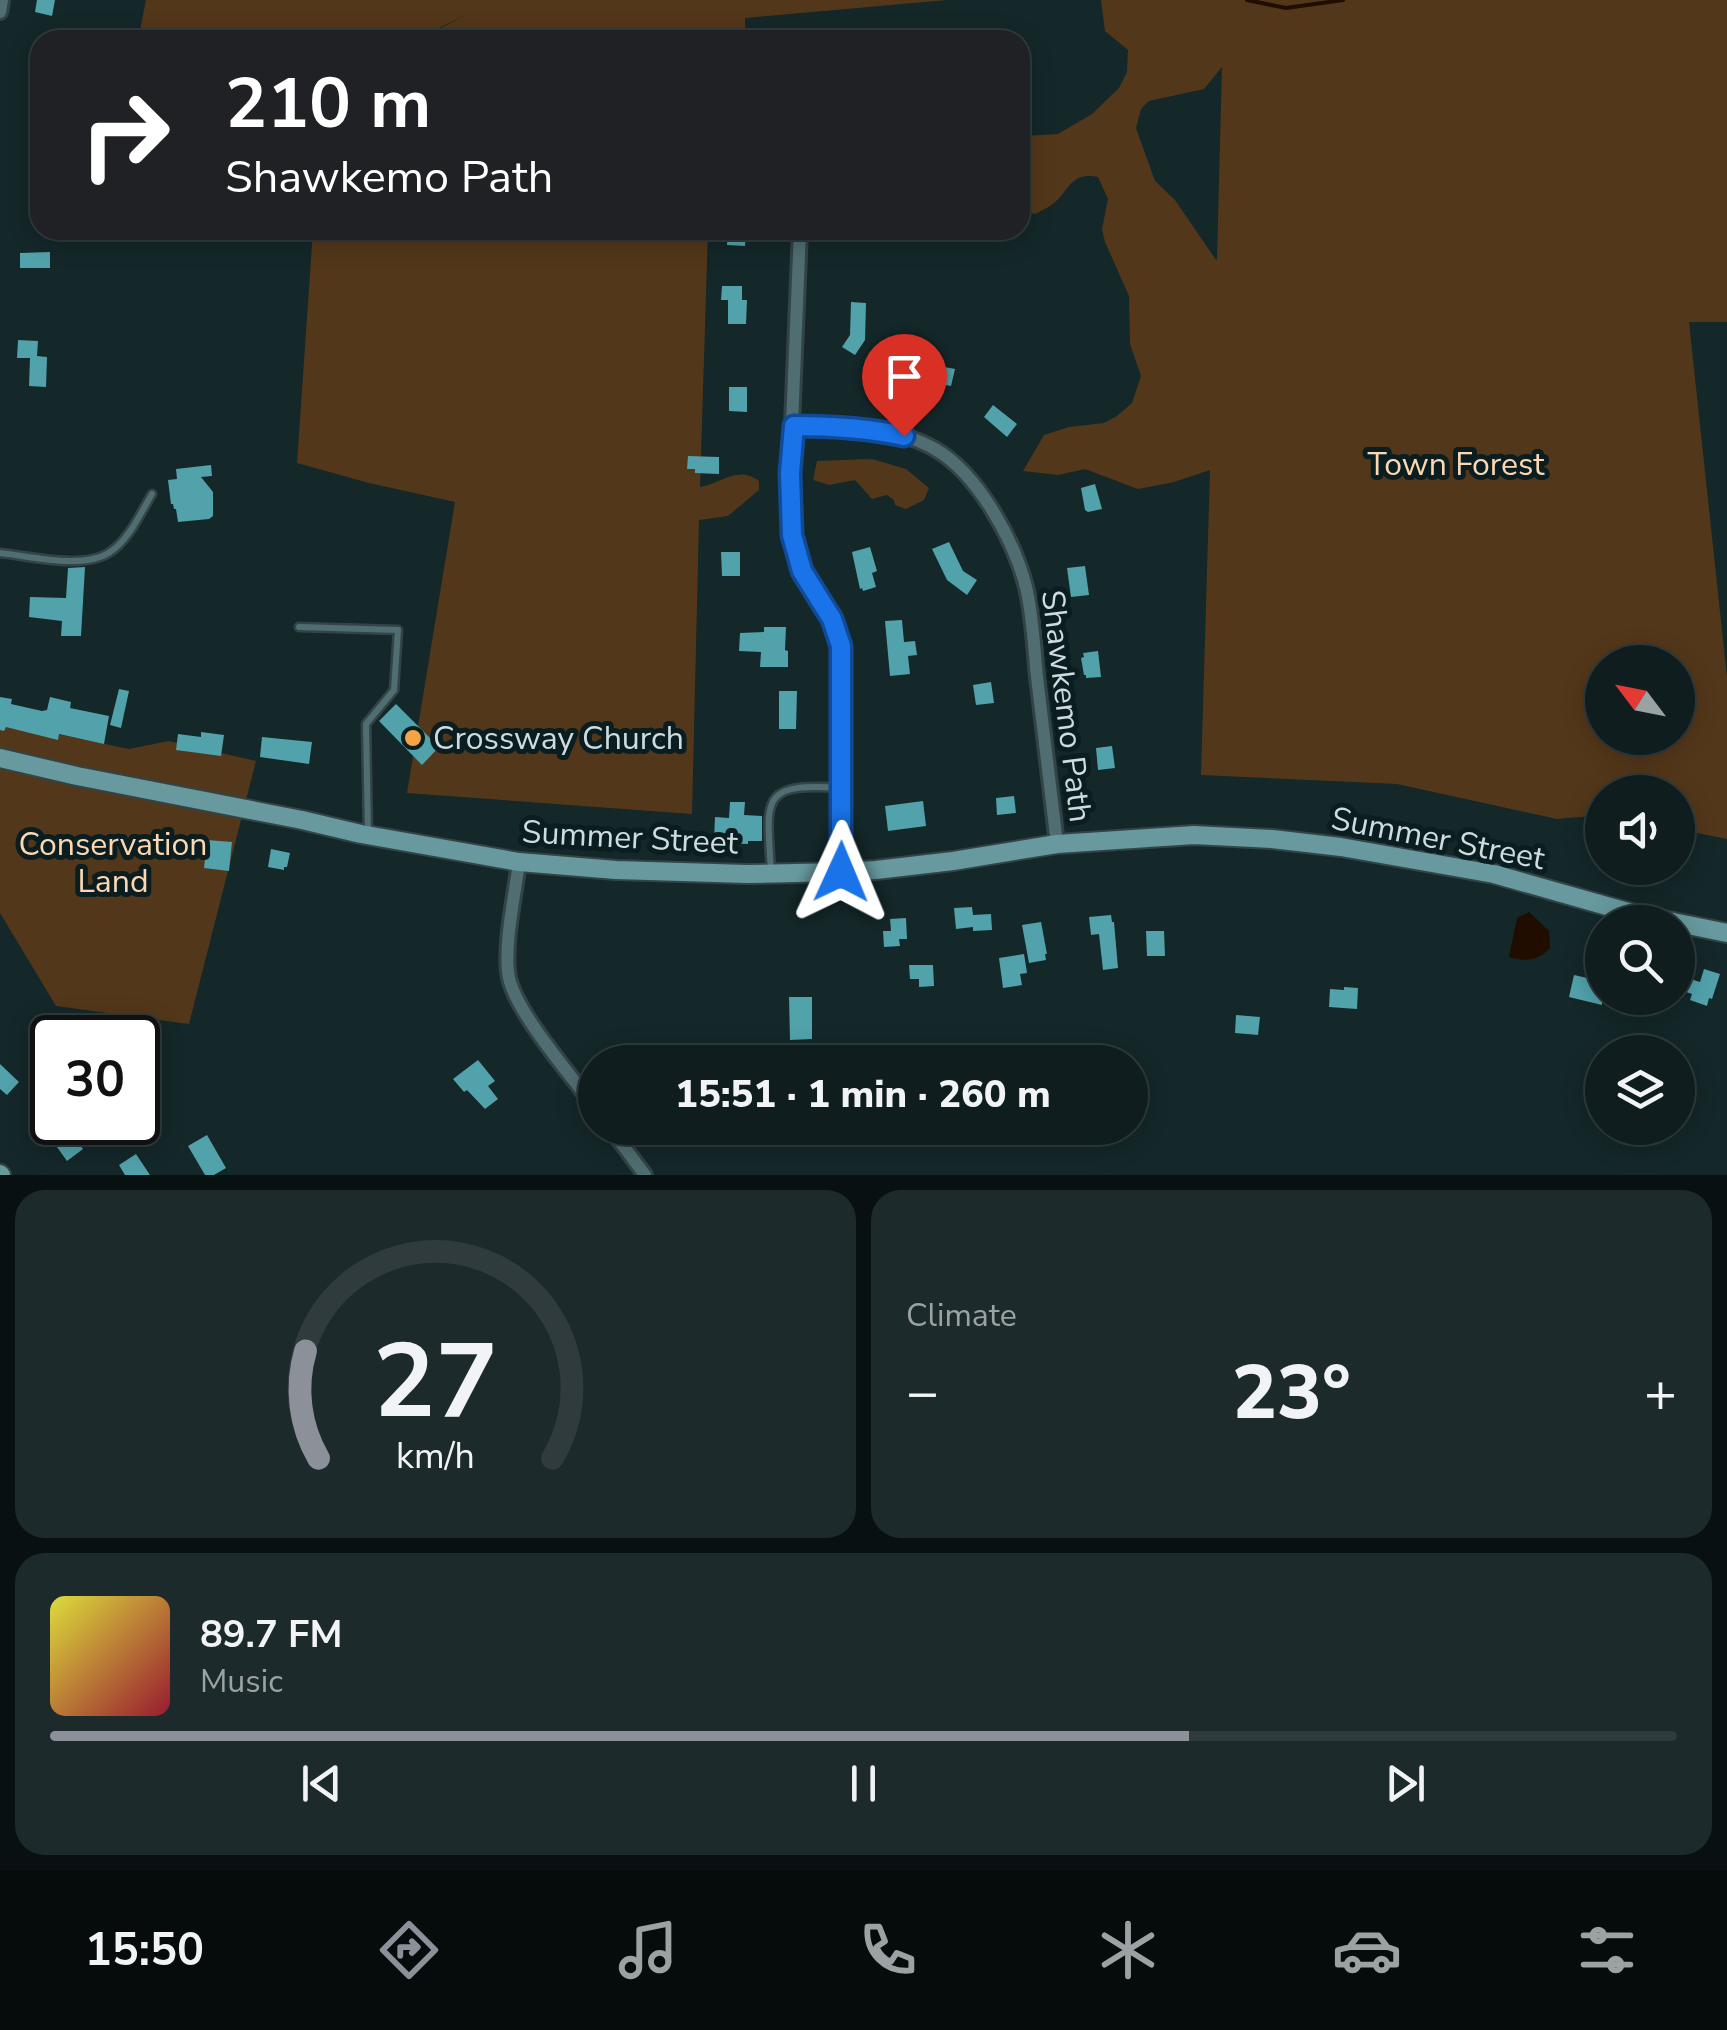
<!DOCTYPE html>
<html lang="en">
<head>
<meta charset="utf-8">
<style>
  :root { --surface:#0f1d1f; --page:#1d2a2c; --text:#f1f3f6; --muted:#9ba2a4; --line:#2f3b3d; --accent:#8c9099 }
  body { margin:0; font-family:"Nunito Sans",sans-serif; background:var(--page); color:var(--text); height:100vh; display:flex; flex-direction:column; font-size:38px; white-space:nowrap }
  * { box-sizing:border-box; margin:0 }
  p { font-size:32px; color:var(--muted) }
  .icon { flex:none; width:55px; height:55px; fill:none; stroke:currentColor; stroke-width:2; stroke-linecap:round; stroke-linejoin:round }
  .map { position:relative; height:1175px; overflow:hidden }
  .sheet { display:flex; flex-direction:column; gap:15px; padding:15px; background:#081011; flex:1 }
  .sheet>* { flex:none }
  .banner { position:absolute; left:30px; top:30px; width:1000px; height:210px; border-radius:30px; box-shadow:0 5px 25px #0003,0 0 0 2px var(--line); background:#202124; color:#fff; overflow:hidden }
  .needle { width:65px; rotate:302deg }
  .tools { position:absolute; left:1585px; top:645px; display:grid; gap:20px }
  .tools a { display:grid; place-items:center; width:110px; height:110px; border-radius:50%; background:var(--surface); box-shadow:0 5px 25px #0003,0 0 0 2px var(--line); font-size:50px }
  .speed { position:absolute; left:30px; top:1015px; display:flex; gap:20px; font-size:50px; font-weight:700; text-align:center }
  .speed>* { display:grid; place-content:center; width:130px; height:130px; border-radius:50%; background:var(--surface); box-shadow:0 5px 25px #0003,0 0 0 2px var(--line); line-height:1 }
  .speed .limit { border:5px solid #111; border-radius:15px; background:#fff; color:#111 }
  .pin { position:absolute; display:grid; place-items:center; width:85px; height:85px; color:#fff; margin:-102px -42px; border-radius:50% 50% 50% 0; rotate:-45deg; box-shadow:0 0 10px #0007 }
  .pin .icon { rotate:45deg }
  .me { position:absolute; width:110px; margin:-55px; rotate:1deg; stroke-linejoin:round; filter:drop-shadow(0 0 8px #0008) }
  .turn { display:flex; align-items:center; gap:35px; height:210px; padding:0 30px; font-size:45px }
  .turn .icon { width:130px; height:130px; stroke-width:2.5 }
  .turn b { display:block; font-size:70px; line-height:85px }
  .big { font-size:75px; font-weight:800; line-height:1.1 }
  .sheet .widget { flex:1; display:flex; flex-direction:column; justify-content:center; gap:15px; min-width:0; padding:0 35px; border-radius:30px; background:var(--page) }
  .sheet .dial { align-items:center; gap:0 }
  .dial svg { height:260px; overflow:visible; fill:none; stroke:var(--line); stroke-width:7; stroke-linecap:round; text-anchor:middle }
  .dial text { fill:var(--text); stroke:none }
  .song { display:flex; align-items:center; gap:30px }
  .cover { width:120px; height:120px; border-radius:15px; background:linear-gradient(135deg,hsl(60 70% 55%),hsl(350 70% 35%)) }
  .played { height:10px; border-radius:5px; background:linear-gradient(90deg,var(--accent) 70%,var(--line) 70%) }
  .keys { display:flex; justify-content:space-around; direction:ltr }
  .heat { display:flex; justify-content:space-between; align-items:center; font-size:55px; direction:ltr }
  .sheet .tiles { flex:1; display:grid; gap:15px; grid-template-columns:1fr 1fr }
  .widget:last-child { grid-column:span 2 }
  .trip { position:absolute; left:578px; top:1045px; width:570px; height:100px; border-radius:50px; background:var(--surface); box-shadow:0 5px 25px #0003,0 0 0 2px var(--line); font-weight:800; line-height:100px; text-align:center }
  .dock { display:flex; height:160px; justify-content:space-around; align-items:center; background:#060c0c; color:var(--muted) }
  .dock .icon { width:70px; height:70px }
  .dock .selected { color:var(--accent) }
  .dock b { font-size:45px; color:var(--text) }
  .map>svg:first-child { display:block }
</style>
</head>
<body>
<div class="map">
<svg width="1727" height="1175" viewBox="0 0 1727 1175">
  <rect width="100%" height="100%" fill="#142729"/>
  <g fill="#53371a" fill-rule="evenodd">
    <path d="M146,0H947L745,18V31L738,40H418L471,12L415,40H138Z"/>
    <path d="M1101,0H1727V322H1689L1727,677V839L1678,829V792H1602V815L1557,819L1397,784L1201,775L1210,470L1174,482L1138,489L1085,469L1058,475L1023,471L1044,435L1069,427L1104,423L1117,416L1132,403L1141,376L1130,344L1129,296L1105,242L1102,229L1108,199L1098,177C1068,171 1070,193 1050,206C1046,209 1040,211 1035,214L1020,207V133L1024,136L1058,134L1092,114L1119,88L1127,72L1128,50L1105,31ZM1222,67L1217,259L1216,260L1175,200L1155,181L1136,128L1141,109L1149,101L1204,89ZM1602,662H1678V738H1602Z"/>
    <path d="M313,230H708L700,487C723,483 737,465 759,481V490L728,516L699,520L692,814L407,793L455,502L369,483L297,463Z"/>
    <path d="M872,459L906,469L929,488L924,500L906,509L895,505L894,500L887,495L872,499L855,480L829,485L813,480L817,461Z"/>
    <path d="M0,722L129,749L169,741L256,761L189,1024L56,1006L0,913Z"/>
  </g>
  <path fill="#200d00" d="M1529,912L1549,931L1550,948C1537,961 1527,962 1509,957L1517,918Z"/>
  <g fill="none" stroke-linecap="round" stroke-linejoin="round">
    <path stroke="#200d00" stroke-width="4" d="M1247,0L1286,8L1343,0"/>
  </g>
  <g fill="#52a2ab">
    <path d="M37,0H55L52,16L35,12Z"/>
    <path d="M728,230H746L745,246L727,245Z"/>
    <path d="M50,252V268H20V253Z"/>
    <path d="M722,286H742V300H747L746,324H728V300H721Z"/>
    <path d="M851,302L866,303L865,340L855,355L842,347L850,335Z"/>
    <path d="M18,340L38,341L37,356L47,357L46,387L29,386L30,358H17Z"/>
    <path d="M939,366L955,369L951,386L935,383L933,394L906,388L910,368L931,373L932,368L938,369Z"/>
    <path d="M729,387H747V412L729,411Z"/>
    <path d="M993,405L1017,424L1007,437L984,417Z"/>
    <path d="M688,456L719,457V474L695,473V469H687Z"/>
    <path d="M211,465L212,476L201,477L213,492V516L209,519L178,522L176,509H174L173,504H171L168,480L177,479L176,469Z"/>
    <path d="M1095,484L1102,509L1088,512L1085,510L1081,488Z"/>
    <path d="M949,542L963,571L977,580L967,595L947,580L932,549Z"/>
    <path d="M870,547L877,571L872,573L876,587L863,591L862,588L860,589L852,552Z"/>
    <path d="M721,552H740V576H722Z"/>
    <path d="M1085,566L1089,595L1071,597L1067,568Z"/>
    <path d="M85,567L81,636H61L62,621L29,617L30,597L66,598L68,568Z"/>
    <path d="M902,620L904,642L915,641L917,655L908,656L910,674L890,676L885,621Z"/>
    <path d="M764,627H786L785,650L788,651V667H760L761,652L739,651L740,633L764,632Z"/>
    <path d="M1098,651L1101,677L1086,678V675H1084L1081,658L1084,657L1083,653Z"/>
    <path d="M991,682L994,703L976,705L973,685Z"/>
    <path d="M119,689L129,691L121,728L110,725Z"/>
    <path d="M779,691H797L796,729H779Z"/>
    <path d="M0,697L12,699L11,704L42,711L47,710L50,697L71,702L70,708L109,716L104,744L59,734L58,740L6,727L4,731L0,730Z"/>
    <path d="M396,704L439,747L422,765L379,721Z"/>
    <path d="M201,732L224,735L221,756L176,750L178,734L201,737Z"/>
    <path d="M262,737L312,742L309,764L260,757Z"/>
    <path d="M1112,746L1115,768L1098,770L1096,748Z"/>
    <path d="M1014,796L1016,813L997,815L996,798Z"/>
    <path d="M923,801L926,826L888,831L885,806Z"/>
    <path d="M730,802H745L744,815L762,816V841H748V844L724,843V841L714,840L715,817L729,818Z"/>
    <path d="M207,840L232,842L229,871L204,868Z"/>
    <path d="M271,849L290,853L287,867H284V870L268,867Z"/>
    <path d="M972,907L973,915L991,914L992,930L973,931V927L956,929L954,908Z"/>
    <path d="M1111,915L1112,922H1114L1118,968L1103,970L1099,934L1091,935L1089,917Z"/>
    <path d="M906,918L907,939H899L900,946L884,947L883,931H891L890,919Z"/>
    <path d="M1041,922L1047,954H1045L1046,960L1029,963L1022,925Z"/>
    <path d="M1146,931H1164L1165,956H1147Z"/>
    <path d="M1024,954L1027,973L1020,974L1022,985L1003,988L999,958Z"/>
    <path d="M909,965H933L934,986L919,987V979H910Z"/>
    <path d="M1704,969L1720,974L1712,999L1709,998L1707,1006L1690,1000L1692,994L1680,990L1684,977L1700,982Z"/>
    <path d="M1574,975L1596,980L1594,988L1602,990V1005L1569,997Z"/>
    <path d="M1344,987L1358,988L1357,1009L1329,1007L1330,989L1344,990Z"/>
    <path d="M789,997H812V1039L790,1040Z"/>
    <path d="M1236,1015L1260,1017L1258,1035L1235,1033Z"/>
    <path d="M478,1060L495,1081L488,1086L498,1099L485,1109L467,1090L464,1092L453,1079Z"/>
    <path d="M0,1064L19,1082L7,1095L0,1089Z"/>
    <path d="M42,1122H63L83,1149L67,1161L52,1140L54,1139Z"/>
    <path d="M808,1128H829L831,1144L810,1146Z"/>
    <path d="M207,1135L226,1168L214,1175H205L188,1146Z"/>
    <path d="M136,1154L150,1175H125L119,1165Z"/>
  </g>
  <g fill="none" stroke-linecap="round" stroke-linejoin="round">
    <g stroke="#324446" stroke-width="11">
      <g id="service">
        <path d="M0,553C30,556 84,570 110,552C129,540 141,512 152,494"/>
        <path d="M299,627L398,630L394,690L366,724L368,834"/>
        <path d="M771,872C767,799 758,782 843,788"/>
      </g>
    </g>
    <g stroke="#324446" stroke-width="18">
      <g id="minor">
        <path d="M0,12L2,0"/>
        <path d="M800,230L790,473L791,535L803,571L832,619L841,646V872"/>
        <path d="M794,426C841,426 893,425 935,449C978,474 1014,540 1026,587C1033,616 1034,648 1037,677C1044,733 1050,789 1057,844"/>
        <path d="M519,862C515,895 503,947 509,978C517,1014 572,1076 595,1108"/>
        <path d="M610,1128L645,1175"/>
      </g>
    </g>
    <g stroke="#324446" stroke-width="22">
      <g id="secondary">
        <path d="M0,758L77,776L302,820L361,834L519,862L616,870L747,874L841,872L876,870L953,861L1057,844L1194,835L1272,839L1341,847L1494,874L1642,916L1674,922"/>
        <path d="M1678,923L1727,933"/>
        <path d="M0,1174L1,1175"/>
      </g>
    </g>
    <use href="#service" stroke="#506e72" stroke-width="6"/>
    <use href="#minor" stroke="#506e72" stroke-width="12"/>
    <use href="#secondary" stroke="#67999e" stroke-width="18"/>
  </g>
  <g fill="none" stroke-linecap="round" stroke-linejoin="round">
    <g stroke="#114b97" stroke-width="25">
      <path id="route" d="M841,872V646L832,619L802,571L792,535L790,473L794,426C832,426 867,428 904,436"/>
    </g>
    <use href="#route" stroke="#1a73e8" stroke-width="18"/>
  </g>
  <circle fill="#f5a345" stroke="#0a1d20" stroke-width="4" cx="413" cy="738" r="10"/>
  <g text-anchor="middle" stroke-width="10" stroke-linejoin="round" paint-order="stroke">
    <g font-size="32" fill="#fdd7b1" stroke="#0a1d20">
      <text x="1456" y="475">Town Forest</text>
      <text x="113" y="855">Conservation<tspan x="113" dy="37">Land</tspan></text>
    </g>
    <g font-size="32" fill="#cfdbdc" stroke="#0a1d20">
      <text transform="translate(1067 706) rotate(83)" y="11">Shawkemo Path</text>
      <text transform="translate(630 837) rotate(3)" y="11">Summer Street</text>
      <text transform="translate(1438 838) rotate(11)" y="11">Summer Street</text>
    </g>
    <g font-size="32" fill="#cfdbdc" stroke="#0a1d20" text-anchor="start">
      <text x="433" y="749">Crossway Church</text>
    </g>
  </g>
</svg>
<div class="tools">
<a><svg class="needle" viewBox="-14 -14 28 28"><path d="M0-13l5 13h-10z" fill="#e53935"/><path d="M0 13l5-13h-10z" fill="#9ba2a4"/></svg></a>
<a><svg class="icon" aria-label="sound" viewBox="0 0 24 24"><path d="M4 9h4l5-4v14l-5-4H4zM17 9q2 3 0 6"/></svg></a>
<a><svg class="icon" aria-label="search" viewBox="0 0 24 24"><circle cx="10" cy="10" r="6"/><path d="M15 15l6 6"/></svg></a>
<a><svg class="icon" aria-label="layers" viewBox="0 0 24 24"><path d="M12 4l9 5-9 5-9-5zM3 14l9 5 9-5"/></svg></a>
</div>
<div class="speed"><div class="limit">30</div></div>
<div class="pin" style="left:904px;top:436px;background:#d93025"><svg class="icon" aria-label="arrive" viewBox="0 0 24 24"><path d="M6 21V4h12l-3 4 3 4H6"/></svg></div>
<svg class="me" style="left:841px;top:872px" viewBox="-20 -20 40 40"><path d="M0-17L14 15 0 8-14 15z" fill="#1a73e8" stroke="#fff" stroke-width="4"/></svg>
<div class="trip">15:51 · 1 min · 260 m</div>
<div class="banner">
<div class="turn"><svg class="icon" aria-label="right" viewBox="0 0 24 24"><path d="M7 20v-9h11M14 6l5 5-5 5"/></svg><div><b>210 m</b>Shawkemo Path</div></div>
</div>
</div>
<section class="sheet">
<div class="tiles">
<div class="widget dial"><svg viewBox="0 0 100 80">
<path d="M14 69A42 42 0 1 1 86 69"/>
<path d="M14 69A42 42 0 0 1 10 36" stroke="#8c9099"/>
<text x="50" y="56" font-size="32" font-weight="700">27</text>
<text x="50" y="72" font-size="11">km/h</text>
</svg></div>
<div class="widget"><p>Climate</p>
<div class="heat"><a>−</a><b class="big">23°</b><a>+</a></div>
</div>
<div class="widget">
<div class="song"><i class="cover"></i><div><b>89.7 FM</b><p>Music</p></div></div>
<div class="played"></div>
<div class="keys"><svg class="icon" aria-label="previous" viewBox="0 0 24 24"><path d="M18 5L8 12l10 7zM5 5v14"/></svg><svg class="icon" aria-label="pause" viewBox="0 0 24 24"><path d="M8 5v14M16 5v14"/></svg><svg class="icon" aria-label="next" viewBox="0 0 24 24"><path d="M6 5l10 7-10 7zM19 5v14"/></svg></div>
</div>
</div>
</section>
<nav class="dock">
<b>15:50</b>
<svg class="icon selected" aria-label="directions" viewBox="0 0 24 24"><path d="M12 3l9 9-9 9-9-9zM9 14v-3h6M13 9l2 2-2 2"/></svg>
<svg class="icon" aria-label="music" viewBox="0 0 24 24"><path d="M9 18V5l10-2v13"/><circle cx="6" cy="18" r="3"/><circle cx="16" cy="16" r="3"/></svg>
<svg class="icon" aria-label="phone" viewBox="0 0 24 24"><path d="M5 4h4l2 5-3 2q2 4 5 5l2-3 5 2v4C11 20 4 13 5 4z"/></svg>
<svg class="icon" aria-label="climate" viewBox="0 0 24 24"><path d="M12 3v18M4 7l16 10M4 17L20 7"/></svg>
<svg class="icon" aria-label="car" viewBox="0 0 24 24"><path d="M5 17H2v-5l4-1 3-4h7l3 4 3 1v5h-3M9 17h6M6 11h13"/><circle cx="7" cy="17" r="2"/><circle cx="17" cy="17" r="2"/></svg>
<svg class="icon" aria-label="filters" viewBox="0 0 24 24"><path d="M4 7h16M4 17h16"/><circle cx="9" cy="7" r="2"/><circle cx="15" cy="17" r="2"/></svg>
</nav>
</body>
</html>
